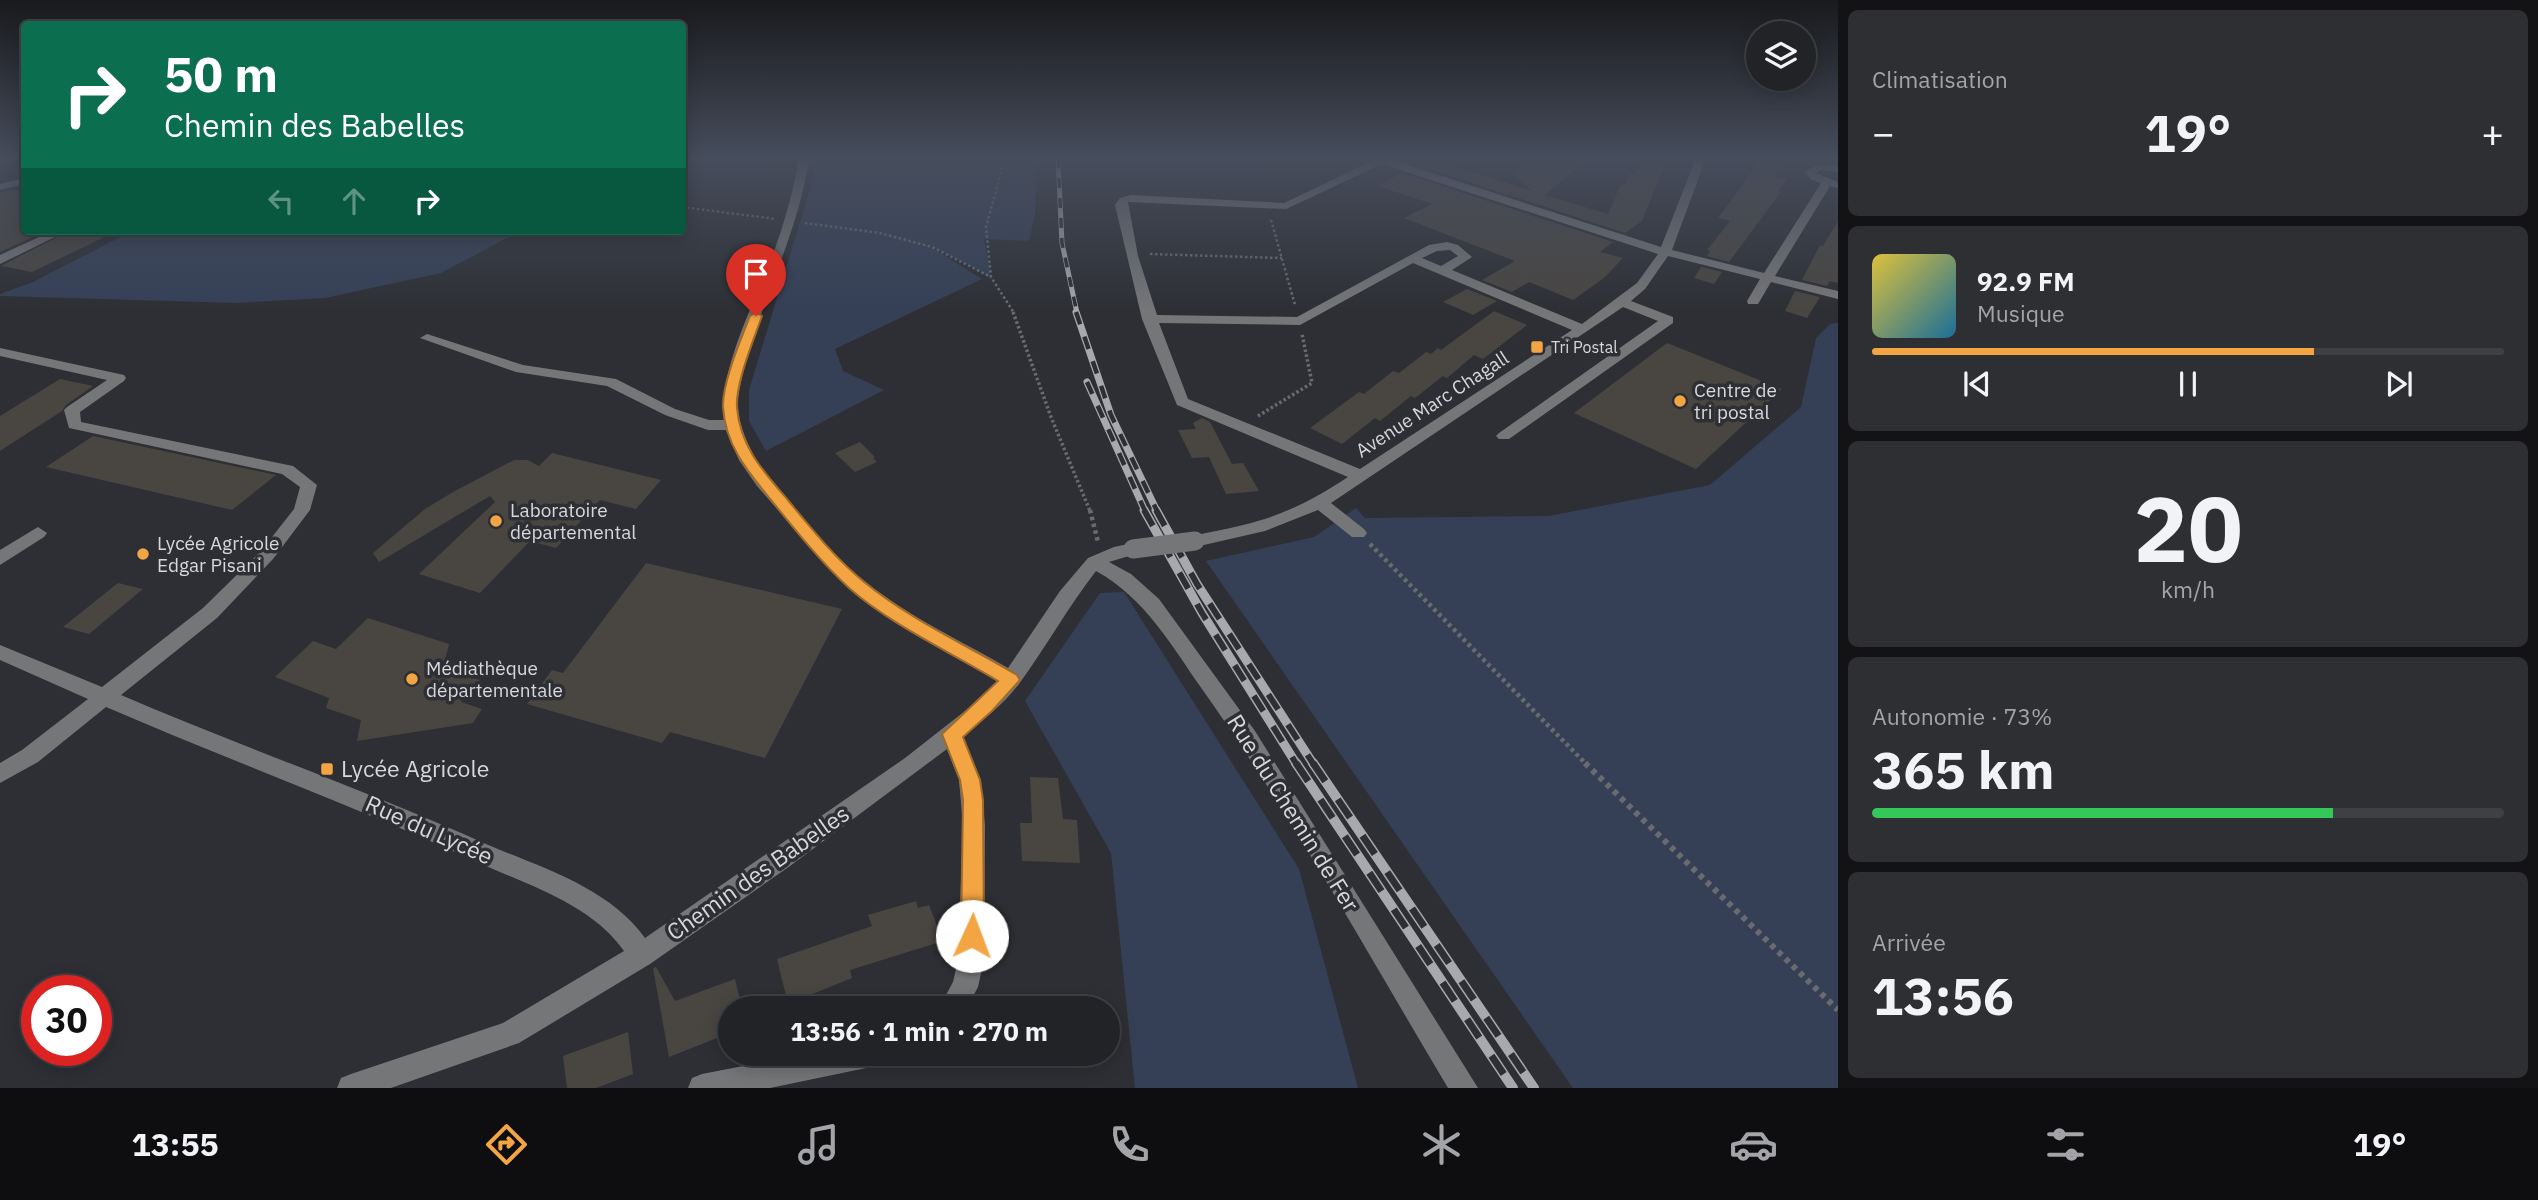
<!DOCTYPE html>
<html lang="fr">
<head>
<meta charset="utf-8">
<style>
  :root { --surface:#222327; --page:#2e2f33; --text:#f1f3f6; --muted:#a2a4a7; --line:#3f4044; --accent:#f3a443 }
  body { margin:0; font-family:"IBM Plex Sans",sans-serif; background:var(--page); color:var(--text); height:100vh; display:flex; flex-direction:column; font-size:26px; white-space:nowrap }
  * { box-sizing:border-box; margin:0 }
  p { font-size:23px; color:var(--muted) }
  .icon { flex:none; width:38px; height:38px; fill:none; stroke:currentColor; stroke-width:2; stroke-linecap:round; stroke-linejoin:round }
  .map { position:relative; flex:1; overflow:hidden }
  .drawer { display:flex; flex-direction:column; gap:10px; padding:10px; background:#131315; width:700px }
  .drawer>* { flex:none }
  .hud { position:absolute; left:21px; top:21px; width:665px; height:214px; border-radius:7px; box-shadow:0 4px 18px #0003,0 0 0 2px var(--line); background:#0b6e4f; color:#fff; overflow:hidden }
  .tools { position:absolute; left:1746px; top:21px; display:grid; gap:14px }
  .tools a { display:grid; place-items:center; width:70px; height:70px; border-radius:50%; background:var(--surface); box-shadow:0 4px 18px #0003,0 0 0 2px var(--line); font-size:35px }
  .speed { position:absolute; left:21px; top:975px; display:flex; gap:14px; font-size:35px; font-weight:700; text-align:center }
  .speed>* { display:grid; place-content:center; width:91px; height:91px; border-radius:50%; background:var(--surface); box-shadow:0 4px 18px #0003,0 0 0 2px var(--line); line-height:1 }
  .speed .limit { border:10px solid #d22; background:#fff; color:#111 }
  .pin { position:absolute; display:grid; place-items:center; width:60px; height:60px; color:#fff; margin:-72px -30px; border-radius:50% 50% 50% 0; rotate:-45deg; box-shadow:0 0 7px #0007 }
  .pin .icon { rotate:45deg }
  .me { position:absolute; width:77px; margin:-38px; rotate:2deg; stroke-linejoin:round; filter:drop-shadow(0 0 5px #0008) }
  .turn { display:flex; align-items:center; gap:24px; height:147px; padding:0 28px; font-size:32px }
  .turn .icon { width:91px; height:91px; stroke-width:2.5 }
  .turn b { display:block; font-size:49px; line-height:60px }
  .lanes { display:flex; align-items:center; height:66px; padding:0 28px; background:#0003; justify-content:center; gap:35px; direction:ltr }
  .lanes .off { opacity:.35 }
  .big { font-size:52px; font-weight:700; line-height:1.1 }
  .drawer .card { flex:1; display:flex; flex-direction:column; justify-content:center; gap:10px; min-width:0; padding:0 24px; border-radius:10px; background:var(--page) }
  .drawer .dial { align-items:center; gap:0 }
  .dial b { font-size:91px; line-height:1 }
  .song { display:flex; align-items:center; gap:21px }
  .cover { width:84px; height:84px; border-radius:10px; background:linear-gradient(135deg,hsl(50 70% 55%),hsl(200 70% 35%)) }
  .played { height:7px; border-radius:4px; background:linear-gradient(90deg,var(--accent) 70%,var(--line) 70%) }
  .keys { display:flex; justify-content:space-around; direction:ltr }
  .heat { display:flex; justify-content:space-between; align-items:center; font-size:38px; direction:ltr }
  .charge { height:10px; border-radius:5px; background:linear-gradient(90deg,#34c759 73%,var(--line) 0) }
  .trip { position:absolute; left:718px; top:996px; width:402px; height:70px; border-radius:35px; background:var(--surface); box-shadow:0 4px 18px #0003,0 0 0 2px var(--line); font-weight:700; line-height:70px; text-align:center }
  .tabs { display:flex; height:112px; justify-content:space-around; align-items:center; background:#0e0e10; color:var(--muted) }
  .tabs .icon { width:49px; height:49px }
  .tabs .active { color:var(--accent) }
  .tabs b { font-size:32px; color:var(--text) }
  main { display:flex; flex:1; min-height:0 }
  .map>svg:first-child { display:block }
</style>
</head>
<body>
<main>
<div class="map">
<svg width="1838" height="1088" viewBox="0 0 1838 1088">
  <rect width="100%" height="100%" fill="#2d2f34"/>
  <g fill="#354057">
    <path d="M814,158H1037L1035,214L1029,241L984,239L991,277L923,242L982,279L835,349L843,371L884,390L766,451L749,421V390L814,176Z"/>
    <path d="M132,231H520L441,273L325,298L238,303L0,296V294L33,282Z"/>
    <path d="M1838,323V1088H1573L1206,561L1314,537L1356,508L1365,518L1549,516L1710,485L1801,407L1816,338L1830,324Z"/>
    <path d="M1124,592L1299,869L1358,1088H1135L1111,853L1025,701L1100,593Z"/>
  </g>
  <g fill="#494642">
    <path d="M1559,158H1589L1545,195L1608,214L1621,184L1624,186L1630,174H1635L1643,158L1666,161L1642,221L1625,233L1417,165L1431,159L1532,191L1513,174L1526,163L1547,166Z"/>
    <path d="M1760,161L1781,167L1774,176L1787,179L1778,192H1781L1729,262L1707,256L1710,251L1707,250L1730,221L1718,218Z"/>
    <path d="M1402,173L1613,242L1600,252L1623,258L1604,278L1573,300L1529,282L1512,292L1482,280L1515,261L1404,218L1432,204L1378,186Z"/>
    <path d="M13,190L24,192V231H46L0,252V192Z"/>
    <path d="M1838,221V283L1830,281L1827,286L1802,280L1820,245L1823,246Z"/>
    <path d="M69,231H117L32,272L1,266Z"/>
    <path d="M1701,267L1722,272L1714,284L1694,278Z"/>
    <path d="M1467,289L1497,301L1473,315L1443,302Z"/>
    <path d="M1795,291L1820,297L1807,318L1785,311Z"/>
    <path d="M1494,311L1527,325L1483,359L1474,355L1447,378L1443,376L1415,398L1411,396L1380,421L1375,418L1342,444L1310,428L1359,392L1364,394L1393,371L1399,373L1426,352L1431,354L1438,348L1441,350Z"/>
    <path d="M1667,343L1782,389L1696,469L1574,413Z"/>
    <path d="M60,379L93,386L66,405L62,411L0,451V416Z"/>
    <path d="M1202,418L1210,422L1232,464L1243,463L1259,491L1226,494L1209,457L1192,458L1178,430L1196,429L1193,423Z"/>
    <path d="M93,436L276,475L232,510L46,467Z"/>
    <path d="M860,442L875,457L873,458L877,462L855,472L835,453Z"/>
    <path d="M552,453L661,480L636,509L600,500L556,548L530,541L480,593L419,574L495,502L490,496L379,562L373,553L425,509L453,492L514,460H528L539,466Z"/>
    <path d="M646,563L842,609L765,758L670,732L662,743L527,704L552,670L563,673Z"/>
    <path d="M118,583L143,589L89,634L63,627Z"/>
    <path d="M368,618L449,644L443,668L480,680L461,702L482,709L473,723L357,741L361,720L326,708L329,698L275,677L313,641L336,649Z"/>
    <path d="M1030,777L1058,778L1063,819L1077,820L1080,863L1022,861L1020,823H1032Z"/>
    <path d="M916,901L918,908L929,905L943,941L850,970L852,978L788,1004L777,959L872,926L868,915Z"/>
    <path d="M656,967L675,1001L735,979L742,1008H730V1033L669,1057L653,968Z"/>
    <path d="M628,1032L633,1074L596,1088H567L563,1056Z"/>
  </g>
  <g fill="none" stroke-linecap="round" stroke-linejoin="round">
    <g stroke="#696b6f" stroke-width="2.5" stroke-dasharray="2.5 2.5" stroke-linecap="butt">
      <path d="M1005,158L986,227L991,277L1014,313"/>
      <path d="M682,207L776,219"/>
      <path d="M1271,220L1295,305"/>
      <path d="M805,223L880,233L932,247L991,277"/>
      <path d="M1150,254L1282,258"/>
    </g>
    <g stroke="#696b6f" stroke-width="3.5" stroke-dasharray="2.5 2.5" stroke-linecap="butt">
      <path d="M1013,312L1051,417L1090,511"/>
      <path d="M1258,416L1312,383L1302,334"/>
    </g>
    <g stroke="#696b6f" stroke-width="4.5" stroke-dasharray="3.5 3.5" stroke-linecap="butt">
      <path d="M1090,510L1098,542"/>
      <path d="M1370,544L1587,765"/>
    </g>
    <path stroke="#696b6f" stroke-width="6" stroke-dasharray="5 5" stroke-linecap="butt" d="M1585,763L1838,1010"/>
    <g fill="#757678" fill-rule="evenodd">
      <path d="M799,158H809C798,240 754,311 739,392C726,456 832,558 880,593C920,622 965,643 1008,668L1060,591L1088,558L1114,547L1133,543L1139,545L1142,549L1139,553L1109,562L1131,574L1159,599L1255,731L1478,1088H1448C1368,954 1292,816 1202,689C1171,645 1145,598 1096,571C1068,607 1046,647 1019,684C1004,704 983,720 963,736L981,780L985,826L984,960L978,987L967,1008H939L953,982L958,960L963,826L959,780L947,749L790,866L650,964L519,1043L391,1088H337L341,1078L351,1074L503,1023L624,951C590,903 527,885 475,861C354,806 229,760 106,707L38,762L0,783V763L22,750L88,699L0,660V645L102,687L203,608L261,551L294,509L300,487L282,474L69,428L64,410L67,407L107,380L0,356V348L124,375L126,378L124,381L80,412L81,422L293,466L317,485L310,510L273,559L217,618L121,695C242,747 366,790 486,844C542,868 608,887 645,938L905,758L979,700L997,681L887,616L840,580L757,486L739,460L726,430H708L665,415L607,386L516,372L420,338L427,334L523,365L616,379L675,409L709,420H724C719,370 752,308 770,262C783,228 793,194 799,158Z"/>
      <path d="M1368,158H1386L1661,247L1696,158H1706L1672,250L1764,273L1821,183L1812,180L1804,172L1819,164L1838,166V172L1821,170L1816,173L1838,182V188L1830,186L1775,276L1838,291V299L1771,282L1758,304H1748L1747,301L1760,279L1668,256L1645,289L1631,301L1673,317V323L1509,439H1499L1496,436L1499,433L1658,321L1623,307L1331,503L1364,529L1367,533L1364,537H1352L1318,510L1265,531L1195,547L1189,545L1186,541L1189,537C1207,532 1225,530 1243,525C1282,516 1315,499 1348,477L1177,405L1142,319L1115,205L1120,198L1131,195L1284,203L1372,161ZM1382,164L1658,254L1637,283L1582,324L1452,270L1472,257L1458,245L1447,242L1429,245L1297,317L1157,315L1138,256L1128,202L1286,209ZM1450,250L1458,256L1441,266L1422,258L1437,251ZM1413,263L1572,330L1360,469L1188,399L1159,323L1300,325Z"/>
      <path d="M24,178V184L0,190V184Z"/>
      <path d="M52,231H67L0,264V255Z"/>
      <path d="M38,527L47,533L44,537L0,565V550Z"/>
      <path d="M806,1054H884L881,1064L871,1067L770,1088H688L692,1078L702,1074Z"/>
    </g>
    <g stroke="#a7a9ac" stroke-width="5">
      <path id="rail-far3" d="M1058,158L1062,243L1077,313"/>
    </g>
    <g stroke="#a7a9ac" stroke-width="7">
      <g id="rail-far2">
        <path d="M1076,312L1111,415L1157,511"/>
        <path d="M1087,382L1145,511"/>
      </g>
    </g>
    <g stroke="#a7a9ac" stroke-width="9">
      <g id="rail-far1">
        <path d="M1144,510L1202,613L1297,765"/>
        <path d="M1156,510L1197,584L1314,765"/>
      </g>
    </g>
    <g stroke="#a7a9ac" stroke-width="10">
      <g id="rail">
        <path d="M1296,763L1513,1088"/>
        <path d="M1313,763L1534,1088"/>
      </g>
    </g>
    <use href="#rail-far3" stroke="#2d2f34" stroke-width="3.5" stroke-dasharray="10" stroke-linecap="butt"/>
    <use href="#rail-far2" stroke="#2d2f34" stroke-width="4.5" stroke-dasharray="13" stroke-linecap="butt"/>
    <use href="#rail-far1" stroke="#2d2f34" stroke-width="6" stroke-dasharray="18" stroke-linecap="butt"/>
    <use href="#rail" stroke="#2d2f34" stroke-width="7" stroke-dasharray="22" stroke-linecap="butt"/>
    <path stroke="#757678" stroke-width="19" d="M1133,549L1195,541"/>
  </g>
  <linearGradient id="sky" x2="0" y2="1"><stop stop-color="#191a1d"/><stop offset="0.51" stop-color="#464d5c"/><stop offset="1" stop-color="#464d5c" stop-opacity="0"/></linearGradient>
  <rect width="1838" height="310" fill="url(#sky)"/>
  <path fill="#f3a443" stroke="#9e6b2c" stroke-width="2" d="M756,312L762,316C754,339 735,384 737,408C740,446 763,471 787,499C811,528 834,557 863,581C909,619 966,645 1017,675L1020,680L992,711L963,737L980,780L983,800L984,936L980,944L972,947L964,944L961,936L963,800L960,780L942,734L998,681C950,652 891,625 849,588C820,561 796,531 771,500C748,472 725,445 723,407C722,383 741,339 750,316Z"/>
  <g fill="#f3a443" stroke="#2d2f34" stroke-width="2.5">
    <rect x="1530" y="340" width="14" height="14" rx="3.5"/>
    <circle cx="1680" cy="401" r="7"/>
    <circle cx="496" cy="521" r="7"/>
    <circle cx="143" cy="554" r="7"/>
    <circle cx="412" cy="679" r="7"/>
    <rect x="320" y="762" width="14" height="14" rx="3.5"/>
  </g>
  <g text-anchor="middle" stroke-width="7" stroke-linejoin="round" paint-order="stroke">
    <g font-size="16" fill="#d6d8da" stroke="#2d2f34" text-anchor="start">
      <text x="1551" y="353">Tri Postal</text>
    </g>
    <g font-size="19" fill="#d6d8da" stroke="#2d2f34" text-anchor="start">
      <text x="1694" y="397">Centre de<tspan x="1694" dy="22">tri postal</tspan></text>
      <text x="510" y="517">Laboratoire<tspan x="510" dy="22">départemental</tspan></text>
      <text x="157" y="550">Lycée Agricole<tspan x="157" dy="22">Edgar Pisani</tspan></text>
      <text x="426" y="675">Médiathèque<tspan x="426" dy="22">départementale</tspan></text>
    </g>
    <g font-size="19" fill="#d6d8da" stroke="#2d2f34">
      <text transform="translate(1432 404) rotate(-33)" y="7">Avenue Marc Chagall</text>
    </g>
    <g font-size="23" fill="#d6d8da" stroke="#2d2f34" text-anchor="start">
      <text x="341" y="777">Lycée Agricole</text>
    </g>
    <g font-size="23" fill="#d6d8da" stroke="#2d2f34">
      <text transform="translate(1293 813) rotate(58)" y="8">Rue du Chemin de Fer</text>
      <text transform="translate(429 830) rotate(24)" y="8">Rue du Lycée</text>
      <text transform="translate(758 873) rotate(-35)" y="8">Chemin des Babelles</text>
    </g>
  </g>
</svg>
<div class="tools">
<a><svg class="icon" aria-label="layers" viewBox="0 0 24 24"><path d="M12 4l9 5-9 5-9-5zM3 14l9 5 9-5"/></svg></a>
</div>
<div class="speed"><div class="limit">30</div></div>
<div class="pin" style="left:756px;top:316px;background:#d93025"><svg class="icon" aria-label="arrive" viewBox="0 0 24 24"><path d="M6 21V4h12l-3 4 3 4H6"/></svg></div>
<svg class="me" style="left:972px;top:936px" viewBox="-20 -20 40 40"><circle r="19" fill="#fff"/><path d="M0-13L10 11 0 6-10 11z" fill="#f3a443"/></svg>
<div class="trip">13:56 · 1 min · 270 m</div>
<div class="hud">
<div class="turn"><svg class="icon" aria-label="right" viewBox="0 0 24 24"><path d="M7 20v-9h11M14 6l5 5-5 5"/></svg><div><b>50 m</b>Chemin des Babelles</div></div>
<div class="lanes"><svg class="icon off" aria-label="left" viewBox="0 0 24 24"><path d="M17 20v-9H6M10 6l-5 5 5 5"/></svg><svg class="icon off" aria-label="ahead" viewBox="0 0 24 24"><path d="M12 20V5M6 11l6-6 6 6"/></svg><svg class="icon" aria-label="right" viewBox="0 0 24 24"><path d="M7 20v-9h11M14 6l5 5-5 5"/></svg></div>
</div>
</div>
<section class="drawer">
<div class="card"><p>Climatisation</p>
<div class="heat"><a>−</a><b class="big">19°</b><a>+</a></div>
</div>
<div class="card">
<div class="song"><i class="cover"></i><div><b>92.9 FM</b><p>Musique</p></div></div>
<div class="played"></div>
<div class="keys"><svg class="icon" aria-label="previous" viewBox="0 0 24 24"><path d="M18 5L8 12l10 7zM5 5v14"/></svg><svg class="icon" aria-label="pause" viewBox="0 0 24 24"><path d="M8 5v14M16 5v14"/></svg><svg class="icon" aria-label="next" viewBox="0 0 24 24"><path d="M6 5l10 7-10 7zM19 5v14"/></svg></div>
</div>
<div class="card dial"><b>20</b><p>km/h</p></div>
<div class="card"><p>Autonomie · 73%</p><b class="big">365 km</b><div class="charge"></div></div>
<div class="card"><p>Arrivée</p><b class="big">13:56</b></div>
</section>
</main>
<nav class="tabs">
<b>13:55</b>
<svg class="icon active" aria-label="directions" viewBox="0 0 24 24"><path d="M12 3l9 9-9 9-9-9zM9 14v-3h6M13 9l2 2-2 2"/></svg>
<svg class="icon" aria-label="music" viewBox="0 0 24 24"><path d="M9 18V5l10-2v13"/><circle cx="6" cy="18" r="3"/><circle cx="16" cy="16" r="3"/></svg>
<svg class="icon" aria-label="phone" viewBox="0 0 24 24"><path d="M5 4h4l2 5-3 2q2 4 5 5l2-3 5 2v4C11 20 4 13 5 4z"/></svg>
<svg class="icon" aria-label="climate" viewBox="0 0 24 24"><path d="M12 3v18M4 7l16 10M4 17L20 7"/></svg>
<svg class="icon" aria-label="car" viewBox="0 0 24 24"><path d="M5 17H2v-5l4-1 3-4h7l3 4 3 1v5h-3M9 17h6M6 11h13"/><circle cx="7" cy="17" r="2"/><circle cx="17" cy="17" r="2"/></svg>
<svg class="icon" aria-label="filters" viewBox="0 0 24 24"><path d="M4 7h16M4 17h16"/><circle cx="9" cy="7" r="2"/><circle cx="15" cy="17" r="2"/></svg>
<b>19°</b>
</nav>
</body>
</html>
